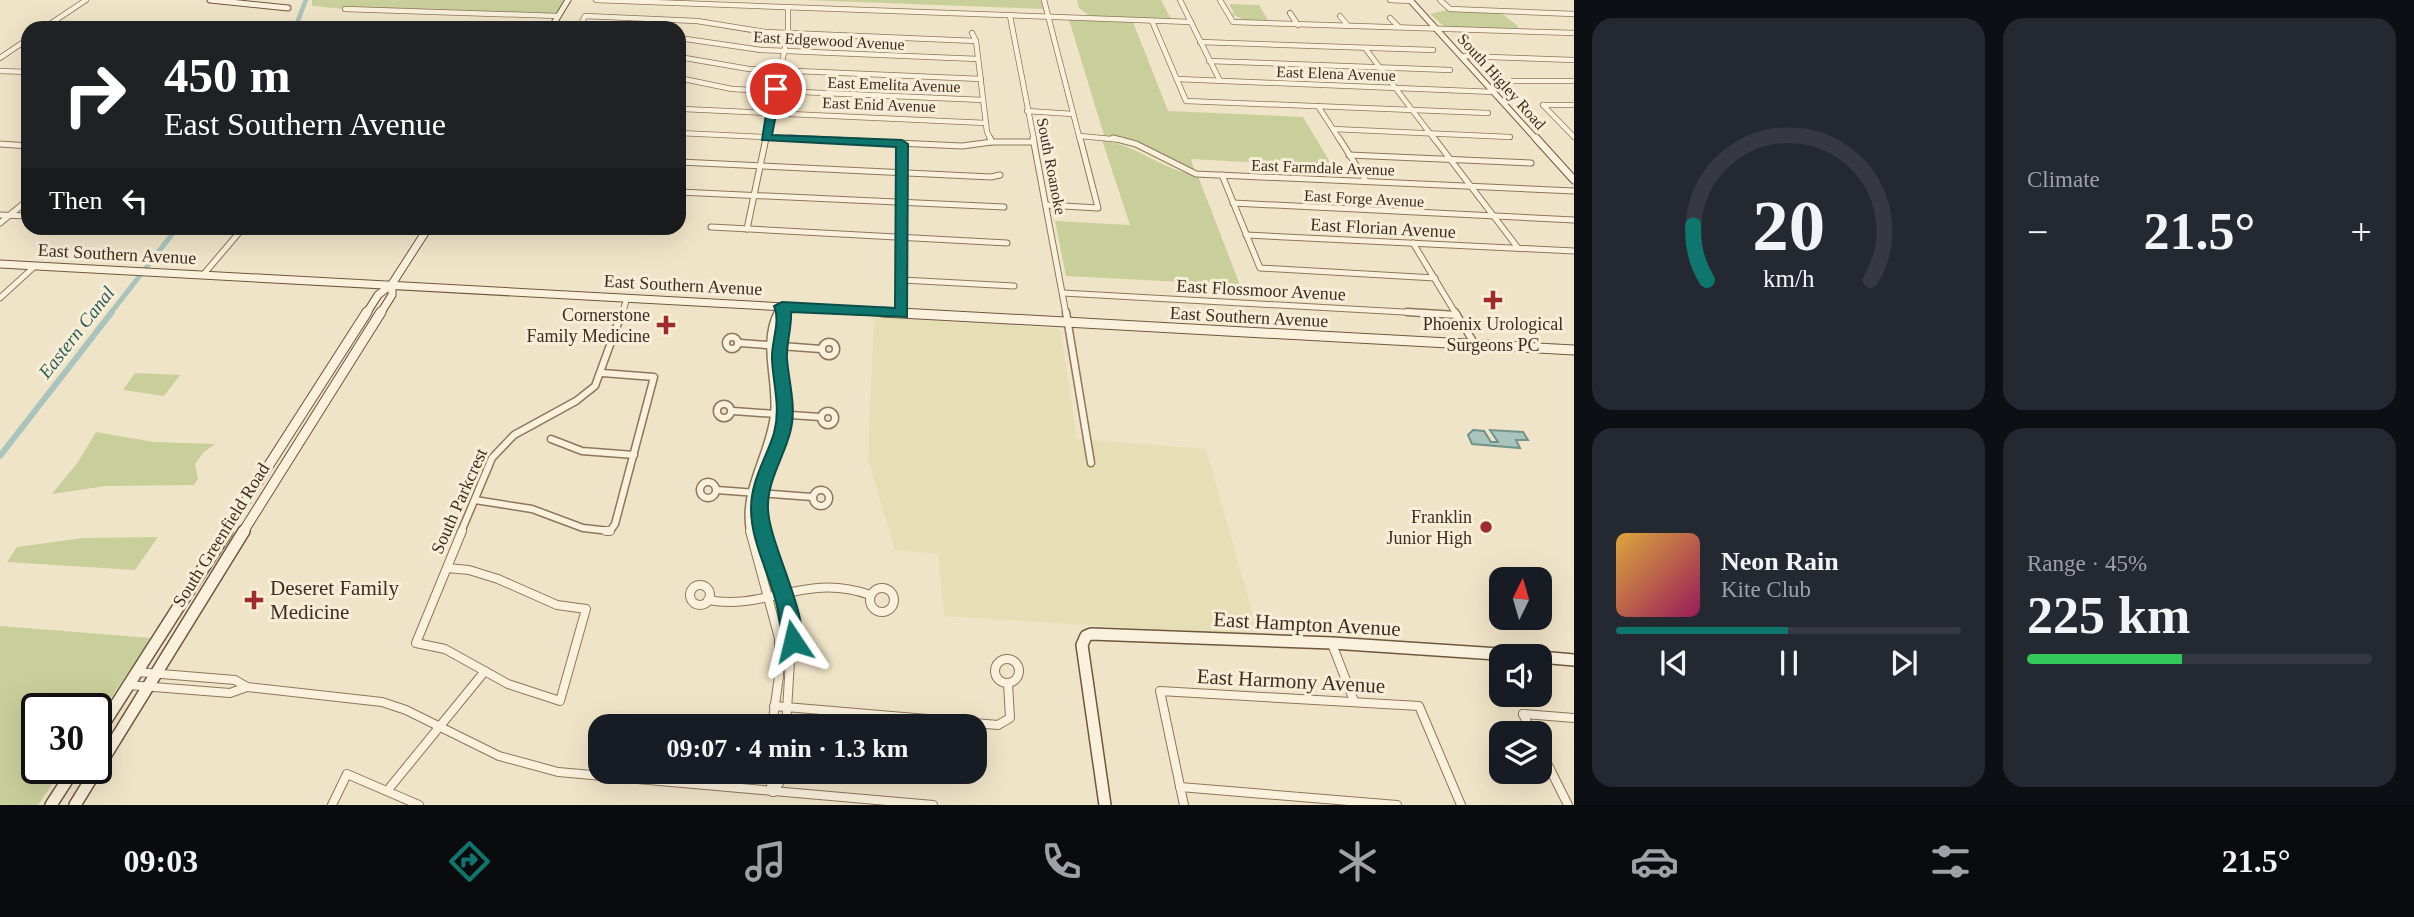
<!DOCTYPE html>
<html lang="en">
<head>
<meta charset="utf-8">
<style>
  :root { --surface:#171b24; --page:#242831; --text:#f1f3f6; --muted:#9ea1a6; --line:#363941; --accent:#0f766e }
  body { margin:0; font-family:"Times New Roman",serif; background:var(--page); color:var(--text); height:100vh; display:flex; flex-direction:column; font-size:26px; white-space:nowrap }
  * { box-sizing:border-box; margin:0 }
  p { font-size:23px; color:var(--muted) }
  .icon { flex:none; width:38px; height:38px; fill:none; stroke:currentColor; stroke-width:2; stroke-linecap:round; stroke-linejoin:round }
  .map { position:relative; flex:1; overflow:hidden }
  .panel { display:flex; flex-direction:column; gap:18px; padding:18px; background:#0d0f14; width:840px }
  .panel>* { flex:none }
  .banner { position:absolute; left:21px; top:21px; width:665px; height:214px; border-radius:21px; box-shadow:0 7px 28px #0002; background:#202124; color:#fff; overflow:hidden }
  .needle { width:46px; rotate:5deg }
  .fabs { position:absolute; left:1489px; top:567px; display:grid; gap:14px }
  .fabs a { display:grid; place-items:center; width:63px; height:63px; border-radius:14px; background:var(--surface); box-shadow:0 7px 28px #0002; font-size:35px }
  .speed { position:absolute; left:21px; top:693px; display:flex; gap:14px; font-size:35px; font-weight:700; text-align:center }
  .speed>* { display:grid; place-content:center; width:91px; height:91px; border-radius:50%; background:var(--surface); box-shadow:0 7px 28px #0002; line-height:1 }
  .speed .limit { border:4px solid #111; border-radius:10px; background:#fff; color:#111 }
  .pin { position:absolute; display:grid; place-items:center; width:60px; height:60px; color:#fff; margin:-30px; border:4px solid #fff; border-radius:50%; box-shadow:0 2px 7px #0007 }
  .me { position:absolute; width:77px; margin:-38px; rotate:350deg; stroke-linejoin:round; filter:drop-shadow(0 0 5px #0008) }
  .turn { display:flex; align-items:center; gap:24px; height:147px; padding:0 28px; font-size:32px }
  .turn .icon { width:91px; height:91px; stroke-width:2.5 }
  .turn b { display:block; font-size:49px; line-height:60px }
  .then { display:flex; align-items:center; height:66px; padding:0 28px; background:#0003; gap:14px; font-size:26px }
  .big { font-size:52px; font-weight:800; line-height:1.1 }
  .panel .tile { flex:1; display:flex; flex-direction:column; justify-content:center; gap:10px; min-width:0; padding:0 24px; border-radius:21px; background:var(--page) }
  .panel .dial { align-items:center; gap:0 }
  .dial svg { height:182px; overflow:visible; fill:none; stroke:var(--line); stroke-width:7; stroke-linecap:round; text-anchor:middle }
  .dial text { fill:var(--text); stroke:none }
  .song { display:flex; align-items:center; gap:21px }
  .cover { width:84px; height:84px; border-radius:10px; background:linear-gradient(135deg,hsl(40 70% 55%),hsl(330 70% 35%)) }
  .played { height:7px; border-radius:4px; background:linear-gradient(90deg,var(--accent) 50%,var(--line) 50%) }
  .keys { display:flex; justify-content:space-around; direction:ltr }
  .heat { display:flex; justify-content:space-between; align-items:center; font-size:38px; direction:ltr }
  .charge { height:10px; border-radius:5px; background:linear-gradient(90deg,#34c759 45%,var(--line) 0) }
  .panel .tiles { flex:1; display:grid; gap:18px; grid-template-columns:repeat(2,1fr) }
  .trip { position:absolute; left:588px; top:714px; width:399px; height:70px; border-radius:21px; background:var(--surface); box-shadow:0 7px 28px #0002; font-weight:800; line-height:70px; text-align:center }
  .tab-bar { display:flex; height:112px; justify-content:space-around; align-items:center; background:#090b0e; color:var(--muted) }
  .tab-bar .icon { width:49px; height:49px }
  .tab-bar .current { color:var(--accent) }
  .tab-bar b { font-size:32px; color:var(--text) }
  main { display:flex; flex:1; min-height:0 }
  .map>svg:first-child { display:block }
</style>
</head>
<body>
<main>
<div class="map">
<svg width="1574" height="805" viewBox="0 0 1574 805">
  <rect width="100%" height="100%" fill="#f0e4c8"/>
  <path fill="#e6deb5" d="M874,317L1055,328L1061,332L1077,439L1206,449L1259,636L944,616L938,554L895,550L868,459Z"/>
  <g fill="#c9cf9b">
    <path d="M312,0H568L558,16L345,9L312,6Z"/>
    <path d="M805,0H1041L1043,9Z"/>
    <path d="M1077,0H1161L1171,19L1090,16L1079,8Z"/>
    <path d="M1229,4L1259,5L1268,20L1247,21L1231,14L1234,13Z"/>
    <path d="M1447,10L1501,13L1518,26L1517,29L1445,27L1430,14Z"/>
    <path d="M1069,20L1133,22L1168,111L1303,117L1333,167L1191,159L1194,169L1185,168L1132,140L1104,135Z"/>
    <path d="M1102,140C1141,147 1160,169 1198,176L1240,285L1066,276L1055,221L1130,225Z"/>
    <path d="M135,373L180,375L164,396L123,390Z"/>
    <path d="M96,432L154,442L215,444L203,453L195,464L198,479L194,485L106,486L52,494L78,462Z"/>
    <path d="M158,537L135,570L7,562L17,547L83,538Z"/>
    <path d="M0,626L151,638L96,720V709H37V768H63L38,805H0Z"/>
  </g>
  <path fill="#a9c4bc" stroke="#6f938a" stroke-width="2" d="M1473,430L1484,431L1491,442H1498L1490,430L1523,432L1528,440H1516L1520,448L1472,444L1468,435Z"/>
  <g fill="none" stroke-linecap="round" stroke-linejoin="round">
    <path stroke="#a9c4bc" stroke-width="4.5" d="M295,28L306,0"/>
    <path stroke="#a9c4bc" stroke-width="5" d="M110,314L177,228"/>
    <path stroke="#a9c4bc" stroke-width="6" d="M0,456L112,312"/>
    <g stroke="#8d765c" stroke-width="6">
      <g id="street-far3">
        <path d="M596,0L1191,22"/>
        <path d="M1044,0L1080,140"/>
        <path d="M1180,0L1220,81"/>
        <path d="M1220,0L1233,22L1574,33"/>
        <path d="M1390,0L1411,1"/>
        <path d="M1440,0L1450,9L1574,14"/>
        <path d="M345,9L558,16"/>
        <path d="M1290,13L1298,25"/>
        <path d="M1010,16L1034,140"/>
        <path d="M1340,16L1348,26"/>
        <path d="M1390,18L1399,27"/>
        <path d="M1152,21L1186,101L1488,113"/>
        <path d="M44,28L86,0"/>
        <path d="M579,28L585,16L697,21L765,32L976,41"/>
        <path d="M972,33L976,41L987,132L991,140"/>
        <path d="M679,38L761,50L978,59"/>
        <path d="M1200,42L1433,50"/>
        <path d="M1365,48L1435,140"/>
        <path d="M1461,56L1574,60"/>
        <path d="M679,57L749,69L981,79"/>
        <path d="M0,58L28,39"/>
        <path d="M1209,61L1450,70"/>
        <path d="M0,71L28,72"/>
        <path d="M679,78L732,89L983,100"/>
        <path d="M1177,79L1494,92"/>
        <path d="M1505,81H1574"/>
        <path d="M1543,105L1574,137"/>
        <path d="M1543,105H1574"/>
        <path d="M1318,106L1340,140"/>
        <path d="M683,109L986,123"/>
        <path d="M1027,111L1073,114"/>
        <path d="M1333,129L1510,137"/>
        <path d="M679,133L827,140"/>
        <path d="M1080,136L1122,140"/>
        <path d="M766,140L788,33V8"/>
      </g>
    </g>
    <g stroke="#8d765c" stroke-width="7">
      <g id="street-far2">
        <path d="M789,138L962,146L992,142H1034"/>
        <path d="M990,138L992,142"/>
        <path d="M1033,138L1066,314"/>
        <path d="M1113,138L1136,144L1196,174L1574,191"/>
        <path d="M1339,138L1366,181"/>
        <path d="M1434,138L1518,248"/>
        <path d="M0,144L28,146"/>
        <path d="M902,144V313"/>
        <path d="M1349,155L1531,163"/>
        <path d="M679,162L991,177L1000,175"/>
        <path d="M1222,175L1260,268L1435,278"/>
        <path d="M679,192L1004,207"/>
        <path d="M1233,203L1574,220"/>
        <path d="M1046,205L1098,208L1080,138"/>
        <path d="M0,215L28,216"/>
        <path d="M0,223L28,200"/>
        <path d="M711,227L1007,243"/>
        <path d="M747,229L766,138"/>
        <path d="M1246,235L1574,251"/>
        <path d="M1413,243L1456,314"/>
        <path d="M203,275L243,228"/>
        <path d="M902,280L1014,286"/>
        <path d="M1063,293L1439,314"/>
        <path d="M0,298L35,266"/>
        <path d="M782,306L785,314"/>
        <path d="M622,314L627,298"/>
        <path d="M777,314L782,306"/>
      </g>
    </g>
    <g stroke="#8d765c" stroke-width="9">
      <g id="street-far1">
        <path d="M1066,312L1091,463"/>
        <path d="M1407,312L1457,315"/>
        <path d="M1455,312L1476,346"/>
        <circle cx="732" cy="343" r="6"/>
        <circle cx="829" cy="349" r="7"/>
        <path d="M740,343L821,349"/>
        <circle cx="724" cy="411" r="7"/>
        <circle cx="828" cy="418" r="7"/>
        <path d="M733,411L820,417"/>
        <path d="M551,439L582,451L634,455"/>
        <circle cx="708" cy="490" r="8"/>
        <path d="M717,490L812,497"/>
        <circle cx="821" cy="498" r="8"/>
        <path d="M475,500L532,509L583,528L610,531L615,524L654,377L602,373"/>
        <path d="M461,532L492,458L514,435L576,401L595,386L622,312"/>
        <path d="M750,532C742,489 769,457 774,415C778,382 761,343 778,312"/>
        <path d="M764,532C754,484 773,469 783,427C788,402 778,380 779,356C780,341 784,327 785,312"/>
      </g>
    </g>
    <g stroke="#8d765c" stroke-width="10">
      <g id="street">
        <path d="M606,531H610"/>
        <path d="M750,531L779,638V676L772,726"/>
        <path d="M763,531L792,629L786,726"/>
        <path d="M447,568L469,570L498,579L557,605L586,609L560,701L508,684L445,649L416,643L462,531"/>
        <circle cx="700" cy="595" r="10"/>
        <circle cx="882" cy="600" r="12"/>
        <path d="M708,600C767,611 805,572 870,595"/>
        <path d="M1332,644L1354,701"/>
        <circle cx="1007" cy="671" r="12"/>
        <path d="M137,672L235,680L247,687L382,702L406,710L499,756L558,772L933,805"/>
        <path d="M128,685L230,693L247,687"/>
        <path d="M774,706L998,725L1010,718L1008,683"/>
        <path d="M1523,714L1574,718"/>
        <path d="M1523,714L1532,733"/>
        <path d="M1540,749L1568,805"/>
        <path d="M768,772L773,792"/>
        <path d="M1180,787L1397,805"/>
        <path d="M387,791L485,671"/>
        <path d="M773,792L781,780L782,772"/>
        <path d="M332,805L347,774L419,805"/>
        <path d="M1184,805L1160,691L1419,706L1461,805"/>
      </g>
    </g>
    <g stroke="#6f573f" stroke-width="7">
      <g id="secondary-far3">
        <path d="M210,0L288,8"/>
        <path d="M1410,0L1537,140"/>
        <path d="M551,28L568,0"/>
      </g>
    </g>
    <g stroke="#6f573f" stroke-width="9">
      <g id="secondary-far2">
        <path d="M1536,138L1574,180"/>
        <path d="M0,264L915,314"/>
        <path d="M366,314L378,295L392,284L428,228"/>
        <path d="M380,314L392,295V284"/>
      </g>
    </g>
    <g stroke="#6f573f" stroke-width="11">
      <g id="secondary-far1">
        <path d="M882,312L1574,350"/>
        <path d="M226,532L367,312"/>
        <path d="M243,532L381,312"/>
      </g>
    </g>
    <g stroke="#6f573f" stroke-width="14">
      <g id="secondary">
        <path d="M1540,657L1574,660"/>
        <path d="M96,736L227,531"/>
        <path d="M51,805L75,768"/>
        <path d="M75,805L244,531"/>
        <path d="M1105,805L1082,645L1086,636L1091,634L1332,643L1528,656"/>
      </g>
    </g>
    <use href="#street-far3" stroke="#faf1dc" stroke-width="4.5"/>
    <use href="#street-far2" stroke="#faf1dc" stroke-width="5"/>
    <use href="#street-far1" stroke="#faf1dc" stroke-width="6"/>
    <use href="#street" stroke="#faf1dc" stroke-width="8"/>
    <use href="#secondary-far3" stroke="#faf1dc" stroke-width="5"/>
    <use href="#secondary-far2" stroke="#faf1dc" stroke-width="7"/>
    <use href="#secondary-far1" stroke="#faf1dc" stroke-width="9"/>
    <use href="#secondary" stroke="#faf1dc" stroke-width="11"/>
  </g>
  <path fill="#0f766e" stroke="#0a4d48" stroke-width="2" d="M776,86L781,89L772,135L902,140L908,144L907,317L791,312C792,327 786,344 787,359C789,384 797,408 790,433C783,459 767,481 768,509C769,544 812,621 800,648L793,651L786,648C780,635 780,620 777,606C770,575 751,542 751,509C751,480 766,459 774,433C781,407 773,384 772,359C771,342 781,322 774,306L782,302L895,308L896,147L762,140L770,89Z"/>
  <g fill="#9e2a2b" stroke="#f7eed8" stroke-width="2.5">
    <path d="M1489.5 289.5h7v7h7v7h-7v7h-7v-7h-7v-7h7z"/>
    <path d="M662.5 314.5h7v7h7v7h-7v7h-7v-7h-7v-7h7z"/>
    <circle cx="1486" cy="527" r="7"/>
    <path d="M250.5 589.5h7v7h7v7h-7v7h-7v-7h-7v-7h7z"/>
  </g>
  <g text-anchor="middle" stroke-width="6" stroke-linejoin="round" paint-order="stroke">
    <g font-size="16" fill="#3d2e20" stroke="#f7eed8">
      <text transform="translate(829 40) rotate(3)" y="6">East Edgewood Avenue</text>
      <text transform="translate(1336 73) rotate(2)" y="6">East Elena Avenue</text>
      <text transform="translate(1502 81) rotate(48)" y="6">South Higley Road</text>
      <text transform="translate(894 84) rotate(2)" y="6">East Emelita Avenue</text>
      <text transform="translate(879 104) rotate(2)" y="6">East Enid Avenue</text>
      <text transform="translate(1052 166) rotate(79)" y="6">South Roanoke</text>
      <text transform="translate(1323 167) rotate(2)" y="6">East Farmdale Avenue</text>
      <text transform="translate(1364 198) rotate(3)" y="6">East Forge Avenue</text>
    </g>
    <g font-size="18" fill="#3d2e20" stroke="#f7eed8">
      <text transform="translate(1383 228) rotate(3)" y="6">East Florian Avenue</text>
      <text transform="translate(117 254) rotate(3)" y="6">East Southern Avenue</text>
      <text transform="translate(683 285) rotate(3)" y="6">East Southern Avenue</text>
      <text transform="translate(1261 290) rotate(3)" y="6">East Flossmoor Avenue</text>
      <text transform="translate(1249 317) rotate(3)" y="6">East Southern Avenue</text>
      <text transform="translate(459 501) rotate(-66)" y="6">South Parkcrest</text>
      <text transform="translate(221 535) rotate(-58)" y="6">South Greenfield Road</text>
    </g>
    <g font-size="18" fill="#3d2e20" stroke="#f7eed8" text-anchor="end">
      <text x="650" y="321">Cornerstone<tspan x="650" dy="21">Family Medicine</tspan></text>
      <text x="1493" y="330" text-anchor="middle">Phoenix Urological<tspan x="1493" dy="21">Surgeons PC</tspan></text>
      <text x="1472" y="523">Franklin<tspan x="1472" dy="21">Junior High</tspan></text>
    </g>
    <g font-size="19" font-style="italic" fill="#2f5d5a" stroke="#f7eed8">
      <text transform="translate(76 332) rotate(-52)" y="7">Eastern Canal</text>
    </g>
    <g font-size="21" fill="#3d2e20" stroke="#f7eed8" text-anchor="start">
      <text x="270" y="595">Deseret Family<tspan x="270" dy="24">Medicine</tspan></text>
    </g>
    <g font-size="21" fill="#3d2e20" stroke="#f7eed8">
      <text transform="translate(1307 624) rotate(3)" y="7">East Hampton Avenue</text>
      <text transform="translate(1291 681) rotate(3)" y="7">East Harmony Avenue</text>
    </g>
  </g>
</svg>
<div class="fabs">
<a><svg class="needle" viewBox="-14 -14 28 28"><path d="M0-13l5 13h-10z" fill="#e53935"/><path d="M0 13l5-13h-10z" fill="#9ea1a6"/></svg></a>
<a><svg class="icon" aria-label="sound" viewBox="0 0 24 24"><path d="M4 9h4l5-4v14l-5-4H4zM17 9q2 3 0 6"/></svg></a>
<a><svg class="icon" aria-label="layers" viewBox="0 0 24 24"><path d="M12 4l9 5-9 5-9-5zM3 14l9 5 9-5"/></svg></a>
</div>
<div class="speed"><div class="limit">30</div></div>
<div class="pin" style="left:776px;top:89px;background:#d93025"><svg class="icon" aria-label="arrive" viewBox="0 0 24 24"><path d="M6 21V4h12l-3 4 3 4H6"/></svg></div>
<svg class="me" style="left:793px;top:641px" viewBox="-20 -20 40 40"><path d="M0-17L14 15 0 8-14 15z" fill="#0f766e" stroke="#fff" stroke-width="4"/></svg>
<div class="trip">09:07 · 4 min · 1.3 km</div>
<div class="banner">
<div class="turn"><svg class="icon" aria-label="right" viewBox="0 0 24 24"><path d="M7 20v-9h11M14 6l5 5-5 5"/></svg><div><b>450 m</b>East Southern Avenue</div></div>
<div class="then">Then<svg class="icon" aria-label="left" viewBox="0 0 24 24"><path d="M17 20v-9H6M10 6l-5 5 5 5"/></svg></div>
</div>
</div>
<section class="panel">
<div class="tiles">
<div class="tile dial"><svg viewBox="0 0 100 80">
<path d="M14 69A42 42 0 1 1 86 69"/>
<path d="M14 69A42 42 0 0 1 8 45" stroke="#0f766e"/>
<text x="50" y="56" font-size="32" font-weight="700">20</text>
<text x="50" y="72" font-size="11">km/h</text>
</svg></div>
<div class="tile"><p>Climate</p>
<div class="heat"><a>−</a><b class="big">21.5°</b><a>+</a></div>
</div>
<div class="tile">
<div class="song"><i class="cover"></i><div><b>Neon Rain</b><p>Kite Club</p></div></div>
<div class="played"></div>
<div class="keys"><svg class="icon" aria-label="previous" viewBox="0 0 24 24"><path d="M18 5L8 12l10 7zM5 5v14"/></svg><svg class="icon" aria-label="pause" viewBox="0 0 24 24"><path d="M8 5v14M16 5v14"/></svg><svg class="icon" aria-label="next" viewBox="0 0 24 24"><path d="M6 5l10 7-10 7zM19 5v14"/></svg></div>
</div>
<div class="tile"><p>Range · 45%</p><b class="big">225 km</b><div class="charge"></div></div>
</div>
</section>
</main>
<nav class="tab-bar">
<b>09:03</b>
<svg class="icon current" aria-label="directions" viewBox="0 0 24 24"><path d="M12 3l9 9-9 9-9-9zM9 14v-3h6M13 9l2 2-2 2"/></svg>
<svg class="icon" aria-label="music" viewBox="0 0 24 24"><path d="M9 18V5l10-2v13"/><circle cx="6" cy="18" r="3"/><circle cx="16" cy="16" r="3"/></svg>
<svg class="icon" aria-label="phone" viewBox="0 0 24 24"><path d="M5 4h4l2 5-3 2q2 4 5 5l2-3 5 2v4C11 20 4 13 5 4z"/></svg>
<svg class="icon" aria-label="climate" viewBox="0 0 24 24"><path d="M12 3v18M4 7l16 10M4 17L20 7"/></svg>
<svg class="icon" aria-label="car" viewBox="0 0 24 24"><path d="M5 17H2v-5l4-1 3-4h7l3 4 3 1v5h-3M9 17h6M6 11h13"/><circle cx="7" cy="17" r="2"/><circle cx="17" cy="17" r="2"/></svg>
<svg class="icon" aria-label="filters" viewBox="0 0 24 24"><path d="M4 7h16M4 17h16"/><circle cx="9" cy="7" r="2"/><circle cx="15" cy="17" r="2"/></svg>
<b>21.5°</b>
</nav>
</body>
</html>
